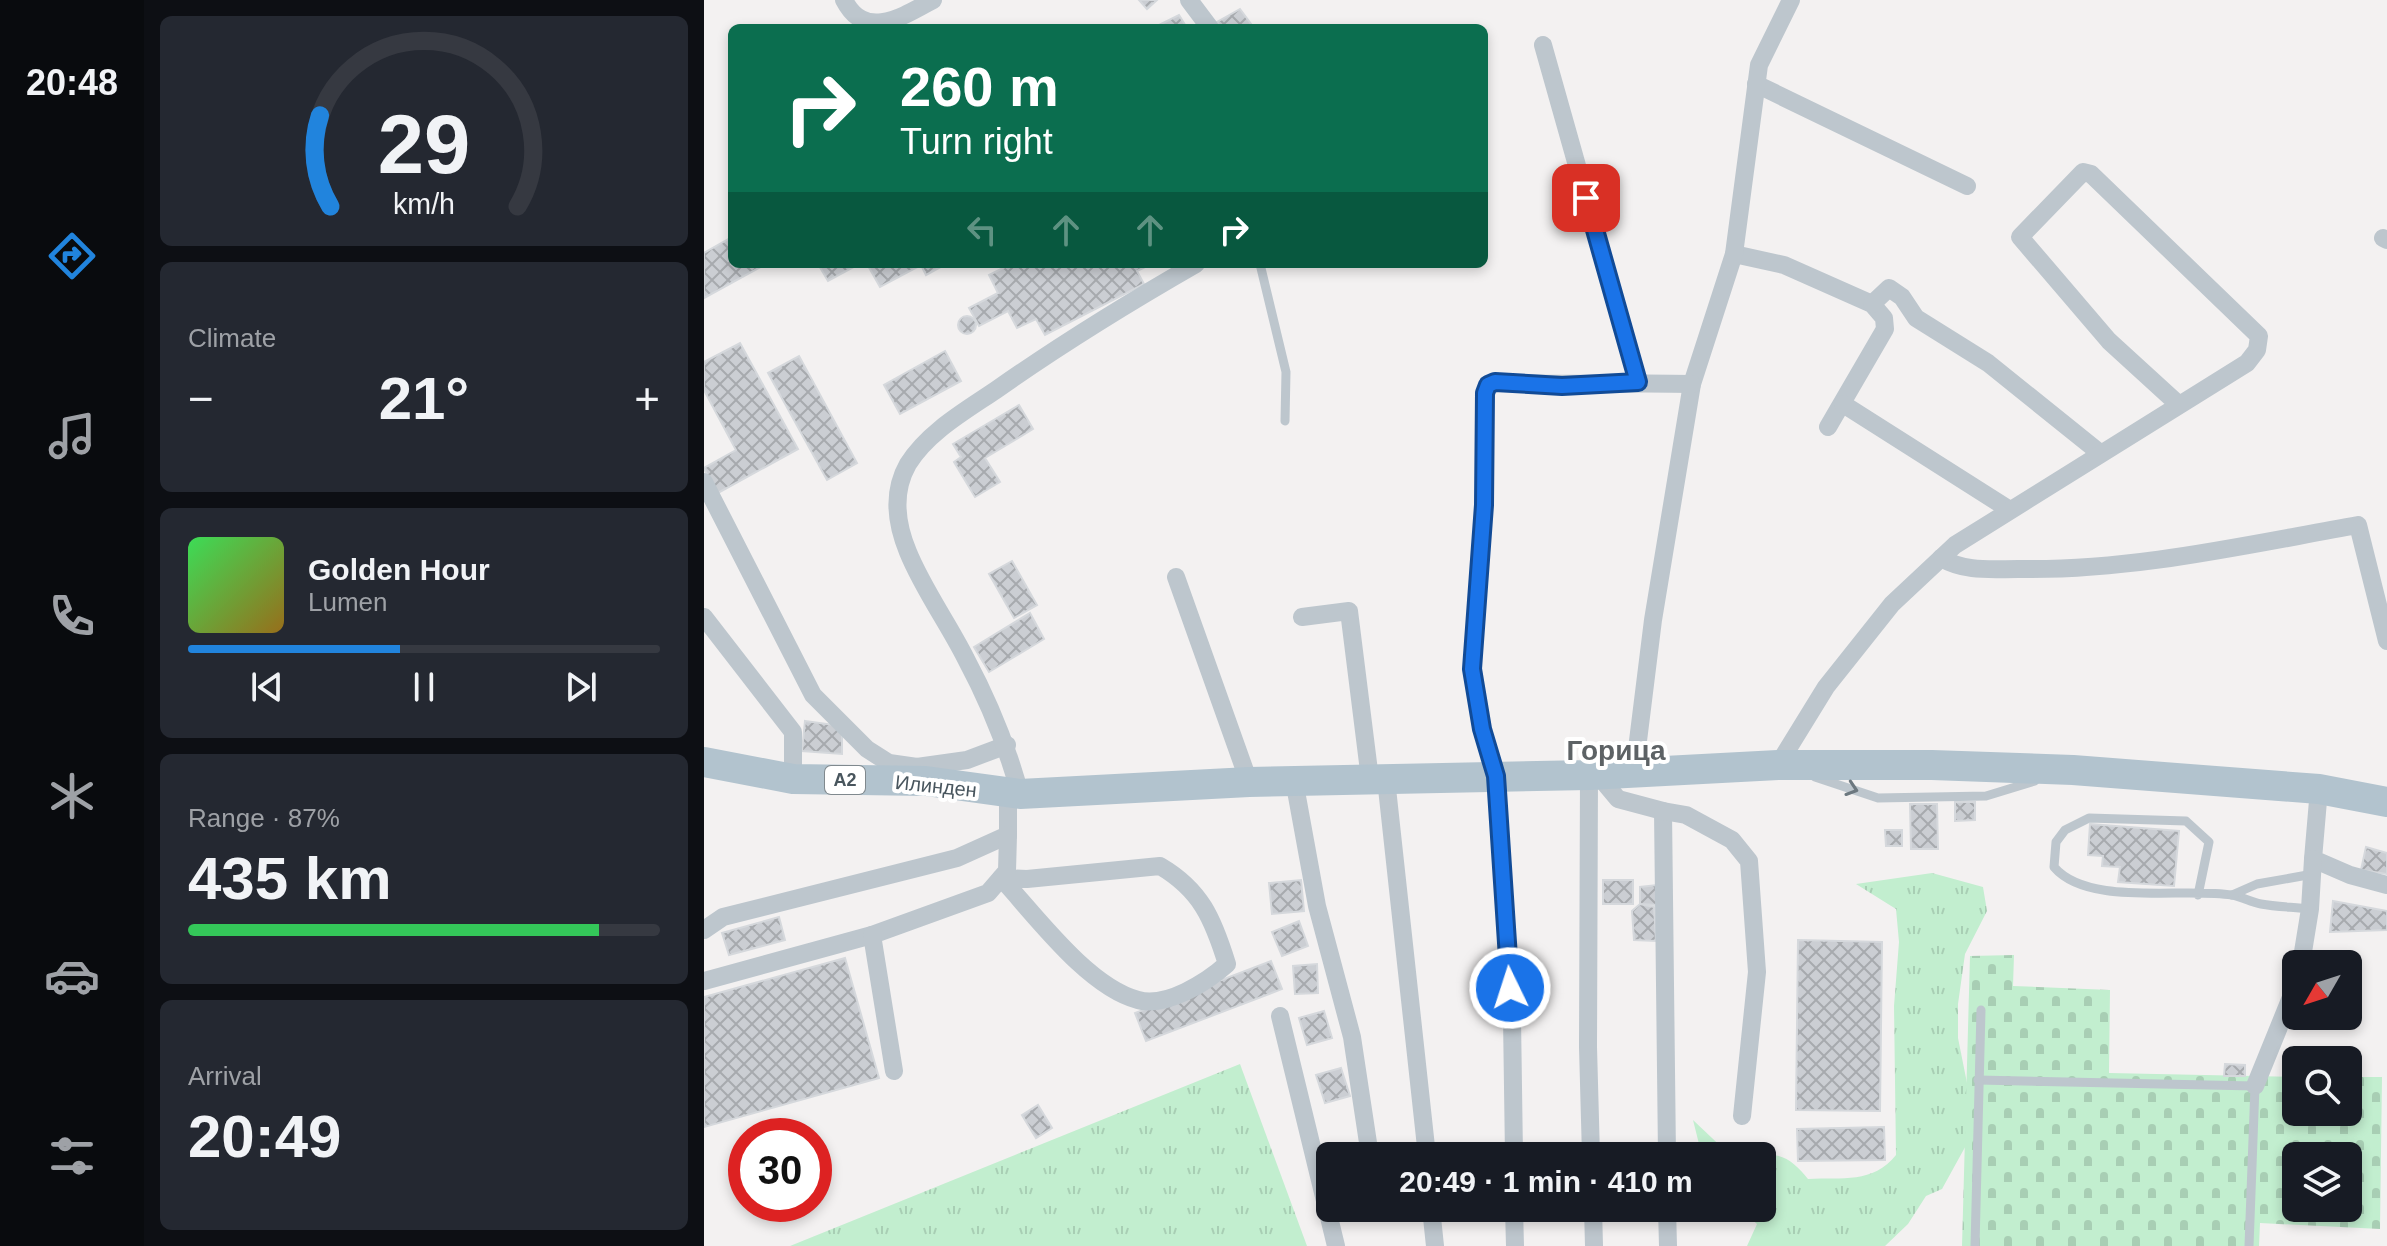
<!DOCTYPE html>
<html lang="en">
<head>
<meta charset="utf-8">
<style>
  :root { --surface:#171b24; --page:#242831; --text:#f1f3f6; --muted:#9ea1a6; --line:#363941; --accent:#2184dd }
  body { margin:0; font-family:Arial,sans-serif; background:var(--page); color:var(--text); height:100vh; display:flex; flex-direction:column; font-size:30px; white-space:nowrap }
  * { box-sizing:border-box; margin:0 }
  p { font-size:26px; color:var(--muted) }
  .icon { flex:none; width:44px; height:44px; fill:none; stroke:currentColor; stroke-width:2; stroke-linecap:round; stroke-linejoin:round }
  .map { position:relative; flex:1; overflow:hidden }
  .details { display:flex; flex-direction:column; gap:16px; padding:16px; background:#0d0f14; width:560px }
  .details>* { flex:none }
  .guide { position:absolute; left:24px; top:24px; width:760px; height:244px; border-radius:12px; box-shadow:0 4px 12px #0003; background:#0b6e4f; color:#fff; overflow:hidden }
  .needle { width:52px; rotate:231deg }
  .fabs { position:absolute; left:1578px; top:950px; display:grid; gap:16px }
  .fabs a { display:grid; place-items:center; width:80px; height:80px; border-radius:12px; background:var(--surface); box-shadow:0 4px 12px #0003; font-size:40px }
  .speed { position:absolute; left:24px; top:1118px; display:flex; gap:16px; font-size:40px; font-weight:700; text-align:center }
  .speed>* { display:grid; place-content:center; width:104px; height:104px; border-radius:50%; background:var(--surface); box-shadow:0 4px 12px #0003; line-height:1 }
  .speed .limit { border:12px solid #d22; background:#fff; color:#111 }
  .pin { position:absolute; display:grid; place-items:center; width:68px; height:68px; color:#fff; margin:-34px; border-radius:16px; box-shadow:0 4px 12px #0006 }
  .me { position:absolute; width:88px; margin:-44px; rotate:356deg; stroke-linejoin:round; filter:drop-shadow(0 0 6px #0008) }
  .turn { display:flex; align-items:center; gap:28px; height:168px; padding:0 40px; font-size:36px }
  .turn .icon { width:104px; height:104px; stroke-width:2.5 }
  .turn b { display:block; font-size:56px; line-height:68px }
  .lanes { display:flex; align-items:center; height:76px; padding:0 40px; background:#0003; justify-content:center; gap:40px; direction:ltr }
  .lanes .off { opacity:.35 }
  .big { font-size:60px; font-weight:700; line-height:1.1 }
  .details .tile { flex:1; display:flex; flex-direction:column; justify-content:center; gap:12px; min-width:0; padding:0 28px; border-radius:12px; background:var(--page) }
  .details .dial { align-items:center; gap:0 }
  .dial svg { height:208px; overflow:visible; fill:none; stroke:var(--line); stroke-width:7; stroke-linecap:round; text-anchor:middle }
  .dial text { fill:var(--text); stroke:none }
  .song { display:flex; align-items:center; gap:24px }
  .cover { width:96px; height:96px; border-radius:12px; background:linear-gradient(135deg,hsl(130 70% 55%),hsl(40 70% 35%)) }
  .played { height:8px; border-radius:4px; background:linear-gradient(90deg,var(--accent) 45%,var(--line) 45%) }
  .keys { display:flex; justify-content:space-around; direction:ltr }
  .heat { display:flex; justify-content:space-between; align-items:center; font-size:44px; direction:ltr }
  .charge { height:12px; border-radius:6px; background:linear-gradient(90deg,#34c759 87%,var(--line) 0) }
  .trip { position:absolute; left:612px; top:1142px; width:460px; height:80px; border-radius:12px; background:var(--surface); box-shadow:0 4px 12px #0003; font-weight:700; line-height:80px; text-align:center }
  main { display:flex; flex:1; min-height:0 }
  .dock { display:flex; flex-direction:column; width:144px; justify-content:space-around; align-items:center; background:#090b0e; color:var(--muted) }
  .dock .icon { width:56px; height:56px }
  .dock .selected { color:var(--accent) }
  .dock b { font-size:36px; color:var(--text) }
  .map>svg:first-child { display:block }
</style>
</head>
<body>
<main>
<nav class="dock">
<b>20:48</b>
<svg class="icon selected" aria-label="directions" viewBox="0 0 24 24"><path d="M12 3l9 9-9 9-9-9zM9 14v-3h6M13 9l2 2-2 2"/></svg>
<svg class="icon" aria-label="music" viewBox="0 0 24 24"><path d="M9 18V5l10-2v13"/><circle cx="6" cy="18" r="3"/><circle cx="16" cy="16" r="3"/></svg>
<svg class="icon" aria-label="phone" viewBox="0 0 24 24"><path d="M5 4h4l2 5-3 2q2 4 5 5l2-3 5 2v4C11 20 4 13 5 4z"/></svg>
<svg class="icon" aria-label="climate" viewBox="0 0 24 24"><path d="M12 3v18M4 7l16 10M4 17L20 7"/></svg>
<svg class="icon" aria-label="car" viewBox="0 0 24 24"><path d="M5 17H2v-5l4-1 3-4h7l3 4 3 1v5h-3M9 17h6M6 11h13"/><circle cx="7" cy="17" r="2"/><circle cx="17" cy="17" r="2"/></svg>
<svg class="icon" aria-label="filters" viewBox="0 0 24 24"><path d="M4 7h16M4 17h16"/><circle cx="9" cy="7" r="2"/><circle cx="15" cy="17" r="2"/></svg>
</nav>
<section class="details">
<div class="tile dial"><svg viewBox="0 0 100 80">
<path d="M14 69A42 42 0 1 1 86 69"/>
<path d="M14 69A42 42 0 0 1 10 34" stroke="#2184dd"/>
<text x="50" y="56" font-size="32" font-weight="700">29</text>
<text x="50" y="72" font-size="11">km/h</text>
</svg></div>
<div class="tile"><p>Climate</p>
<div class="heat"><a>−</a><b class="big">21°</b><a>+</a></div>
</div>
<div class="tile">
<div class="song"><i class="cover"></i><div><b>Golden Hour</b><p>Lumen</p></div></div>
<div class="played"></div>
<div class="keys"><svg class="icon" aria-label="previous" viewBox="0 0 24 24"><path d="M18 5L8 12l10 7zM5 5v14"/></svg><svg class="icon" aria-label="pause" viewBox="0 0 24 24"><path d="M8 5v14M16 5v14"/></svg><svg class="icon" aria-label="next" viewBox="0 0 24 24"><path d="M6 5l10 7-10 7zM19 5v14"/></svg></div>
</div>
<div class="tile"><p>Range · 87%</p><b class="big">435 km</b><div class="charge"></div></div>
<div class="tile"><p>Arrival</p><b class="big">20:49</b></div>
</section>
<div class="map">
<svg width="1683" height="1246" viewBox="0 0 1683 1246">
  <defs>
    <pattern id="grass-tufts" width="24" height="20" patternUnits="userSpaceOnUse" patternTransform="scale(2)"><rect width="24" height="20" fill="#c2eecf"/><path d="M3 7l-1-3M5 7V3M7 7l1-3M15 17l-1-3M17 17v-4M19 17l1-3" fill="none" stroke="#a8ceb4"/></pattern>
    <pattern id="cemetery-stones" width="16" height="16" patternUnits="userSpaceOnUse" patternTransform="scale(2)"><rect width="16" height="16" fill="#c2eecf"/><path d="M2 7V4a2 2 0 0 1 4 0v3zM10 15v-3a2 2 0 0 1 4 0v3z" fill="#a8ceb4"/></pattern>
    <pattern id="building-cross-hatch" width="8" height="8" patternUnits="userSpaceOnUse" patternTransform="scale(2)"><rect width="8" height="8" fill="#cbced3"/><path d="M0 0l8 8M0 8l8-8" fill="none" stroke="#a7aaae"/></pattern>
  </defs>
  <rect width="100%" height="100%" fill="#f3f1f1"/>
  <g fill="url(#grass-tufts)">
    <path d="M1228,873L1279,887L1283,911L1261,954L1254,1004V1038L1263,1083L1265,1140L1238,1189L1222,1196L1204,1224L1181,1246H1043L1053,1224L1035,1208H1058V1156C1078,1151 1092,1164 1104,1179C1138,1177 1169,1184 1192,1155L1190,1006L1195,942L1192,909L1152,884Z"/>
    <path d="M536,1064L603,1246H86Z"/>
    <path d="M989,1120L1027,1156H998Z"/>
  </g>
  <path fill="url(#cemetery-stones)" fill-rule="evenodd" d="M1310,955L1309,986L1406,990L1405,1073L1592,1077V1112H1644V1077H1678L1676,1229L1556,1223L1555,1246H1258L1266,956ZM1592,1156H1644V1208H1592Z"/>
  <g fill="url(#building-cross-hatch)" stroke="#d5d8dc" stroke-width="2">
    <path d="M435,0H453L443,9Z"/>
    <path d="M536,9L550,28H518L513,22Z"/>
    <path d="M475,15L483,28H449Z"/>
    <path d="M28,237V264H62L0,298V253Z"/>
    <path d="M114,264H155L124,281Z"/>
    <path d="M163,264H242L222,275L217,265L176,287Z"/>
    <path d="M307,264H447L433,271L440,284L341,335L332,319L313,328L304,311L275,326L265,308L294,293L285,275Z"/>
    <circle cx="263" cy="325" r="9"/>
    <path d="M36,343L94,449L12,494L0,468L32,450L0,390V362Z"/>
    <path d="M241,351L257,381L196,414L180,385Z"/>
    <path d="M95,356L153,463L123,480L64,373Z"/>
    <path d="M315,405L329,429L281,458L296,482L271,497L250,462L257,457L249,444Z"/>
    <path d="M308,561L333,605L310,618L285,574Z"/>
    <path d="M326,613L340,639L285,672L270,647Z"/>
    <path d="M101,721L138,726V754L98,751Z"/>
    <path d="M1251,802H1271V820L1251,821Z"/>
    <path d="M1206,804H1233L1234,849H1207Z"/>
    <path d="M1386,824L1475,831L1470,886L1414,882L1416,867L1398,866L1399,856L1384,855Z"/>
    <path d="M1181,830H1198V846H1182Z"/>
    <path d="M1662,847L1683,853V874L1657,870Z"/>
    <path d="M597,880L600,911L568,914L565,883Z"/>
    <rect x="899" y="880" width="30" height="24"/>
    <path d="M953,885V905L936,904V887Z"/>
    <path d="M1629,901L1683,911V930L1626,932Z"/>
    <path d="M936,904L950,907L952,941L930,940L928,911Z"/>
    <path d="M75,917L81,940L25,955L18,933Z"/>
    <path d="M595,921L604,946L578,956L568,932Z"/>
    <path d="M1094,940L1178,942L1176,1111L1092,1110Z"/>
    <path d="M141,958L175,1078L0,1127V997Z"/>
    <path d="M567,961L578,989L442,1041L431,1013Z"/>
    <path d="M613,964L614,993L591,994L589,966Z"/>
    <path d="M620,1011L628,1038L603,1045L595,1018Z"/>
    <path d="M1521,1064L1541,1065V1076H1520Z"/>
    <path d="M637,1068L646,1096L621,1103L612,1075Z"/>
    <path d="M334,1105L348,1128L332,1138L318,1115Z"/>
    <path d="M1180,1127L1181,1160L1094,1161L1093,1129Z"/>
  </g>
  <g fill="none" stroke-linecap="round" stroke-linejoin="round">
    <g stroke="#bdc6cd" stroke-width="9">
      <path d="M556,264L582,372L581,421"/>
      <path d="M1111,777L1174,798L1282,796L1331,781"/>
      <path d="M1494,895L1505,842L1482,821L1385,818L1361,830L1352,842L1350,867C1384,907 1479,887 1528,895C1538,897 1547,902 1557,904C1573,907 1590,907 1606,909"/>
      <path d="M1528,895L1553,884L1609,874"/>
      <path d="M1274,1080L1551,1086L1545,1246"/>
      <path d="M1271,1246L1277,1010"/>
    </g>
    <g stroke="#bdc6cd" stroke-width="18">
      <path d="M140,0C161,41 198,17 229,0"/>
      <path d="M485,0L506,28"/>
      <path d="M839,45L934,382"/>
      <path d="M1052,84L1263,186"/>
      <path d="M1679,238L1683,240"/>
      <path d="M1030,254L1080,265L1168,304L1180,318L1181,329L1124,427"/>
      <path d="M1168,304L1185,288L1198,297L1212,318L1284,363L1396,453"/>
      <path d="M1139,404L1306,510"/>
      <path d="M0,482L109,695L163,749L185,763L213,767L263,760L303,745"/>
      <path d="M1237,558C1261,572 1286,569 1314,569C1429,571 1541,545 1654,525L1683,641"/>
      <path d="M472,577L545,782"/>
      <path d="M0,617L89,732V779"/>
      <path d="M598,617L645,611L666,779"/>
      <path d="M1074,765L1122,687L1188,604L1251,545L1543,363L1553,350L1555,336L1387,174L1379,172L1316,237L1405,341L1474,404"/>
      <path d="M930,773L949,620L988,384L1030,254L1055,65L1087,0"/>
      <path d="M885,775L884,1047L887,1156"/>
      <path d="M894,775L914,799L959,811L963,1156"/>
      <path d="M682,779L723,1156"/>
      <path d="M590,780L613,906L648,1037L666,1156"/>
      <path d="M1615,789L1609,859L1646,875L1683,885"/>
      <path d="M316,794C303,746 285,702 262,659C244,623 219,589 204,552C192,523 188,492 204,464C224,432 261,411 292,390C356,345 424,303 492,264"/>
      <path d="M959,811L982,815L1028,840L1045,861L1053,972L1038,1116"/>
      <path d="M456,866C497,890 509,919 523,964C503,982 462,1008 434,1000C384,987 332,916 297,878L323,879Z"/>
      <path d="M0,930L19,917L253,858L304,835V793"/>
      <path d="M1597,964L1606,909L1609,859"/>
      <path d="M0,981L168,935"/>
      <path d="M576,1016L632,1246"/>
      <path d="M190,1071L168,935L284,893L303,871L304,835"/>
      <path d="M1551,1086L1592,985"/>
      <path d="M810,1156L808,1018L792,776L778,729L768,669L780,505L781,393L784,385L791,382C857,386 923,382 988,384"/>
      <path d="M727,1208L731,1246"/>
      <path d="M810,1208L811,1246"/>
      <path d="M889,1208L890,1246"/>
      <path d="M963,1208L964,1246"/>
    </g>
    <path stroke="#b2c3ce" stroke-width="30" d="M0,762L89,779L222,781L316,794L545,782L885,775L1074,765H1228L1369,770L1615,789L1683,802"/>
  </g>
  <defs><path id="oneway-chevron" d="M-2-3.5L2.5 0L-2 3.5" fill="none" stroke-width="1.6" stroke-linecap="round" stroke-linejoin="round" transform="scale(2)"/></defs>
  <use stroke="#6c787f" href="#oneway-chevron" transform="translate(1148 789) rotate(18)"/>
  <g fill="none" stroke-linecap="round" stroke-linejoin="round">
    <g stroke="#114b97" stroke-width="20">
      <path id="route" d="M806,988L792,776L778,729L768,669L780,505L781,393L784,385L791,382L858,386L934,382L882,198"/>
    </g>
    <use href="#route" stroke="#1a73e8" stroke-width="14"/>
  </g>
  <g text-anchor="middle" stroke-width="8" stroke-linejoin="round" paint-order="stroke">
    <rect fill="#fff" stroke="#80898e" stroke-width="2" x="121" y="766" width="40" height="28" rx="6"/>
    <g font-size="18" font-weight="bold" fill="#49565e">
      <text x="141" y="786">A2</text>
    </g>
    <g font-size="20" fill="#49565e" stroke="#fff">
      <text transform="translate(232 786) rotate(6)" y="7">Илинден</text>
    </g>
    <g font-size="28" font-weight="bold" fill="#5d6265" stroke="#fff">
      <text x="912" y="760">Горица</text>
    </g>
  </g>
</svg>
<div class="fabs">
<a><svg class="needle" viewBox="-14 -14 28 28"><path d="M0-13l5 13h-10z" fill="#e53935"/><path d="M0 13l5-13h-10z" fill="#9ea1a6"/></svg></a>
<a><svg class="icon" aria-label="search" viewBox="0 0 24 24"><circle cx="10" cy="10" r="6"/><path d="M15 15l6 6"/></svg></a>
<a><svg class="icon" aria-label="layers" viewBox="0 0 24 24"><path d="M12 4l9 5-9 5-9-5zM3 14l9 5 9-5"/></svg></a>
</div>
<div class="speed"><div class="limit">30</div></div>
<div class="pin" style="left:882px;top:198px;background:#d93025"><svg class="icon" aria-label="arrive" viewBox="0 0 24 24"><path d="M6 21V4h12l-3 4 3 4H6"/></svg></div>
<svg class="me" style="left:806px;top:988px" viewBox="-20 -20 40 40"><circle r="17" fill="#1a73e8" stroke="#fff" stroke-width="3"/><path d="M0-11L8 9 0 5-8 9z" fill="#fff"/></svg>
<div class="trip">20:49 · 1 min · 410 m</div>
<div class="guide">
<div class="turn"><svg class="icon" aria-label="right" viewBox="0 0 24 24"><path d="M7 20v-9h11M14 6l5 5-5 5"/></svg><div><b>260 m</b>Turn right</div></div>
<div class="lanes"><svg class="icon off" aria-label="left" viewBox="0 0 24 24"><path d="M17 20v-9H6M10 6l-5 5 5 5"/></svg><svg class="icon off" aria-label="ahead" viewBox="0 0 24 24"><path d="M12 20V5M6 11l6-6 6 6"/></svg><svg class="icon off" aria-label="ahead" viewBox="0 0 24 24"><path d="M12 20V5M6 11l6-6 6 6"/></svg><svg class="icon" aria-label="right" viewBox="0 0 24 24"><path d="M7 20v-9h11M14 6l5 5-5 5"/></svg></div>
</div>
</div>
</main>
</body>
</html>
